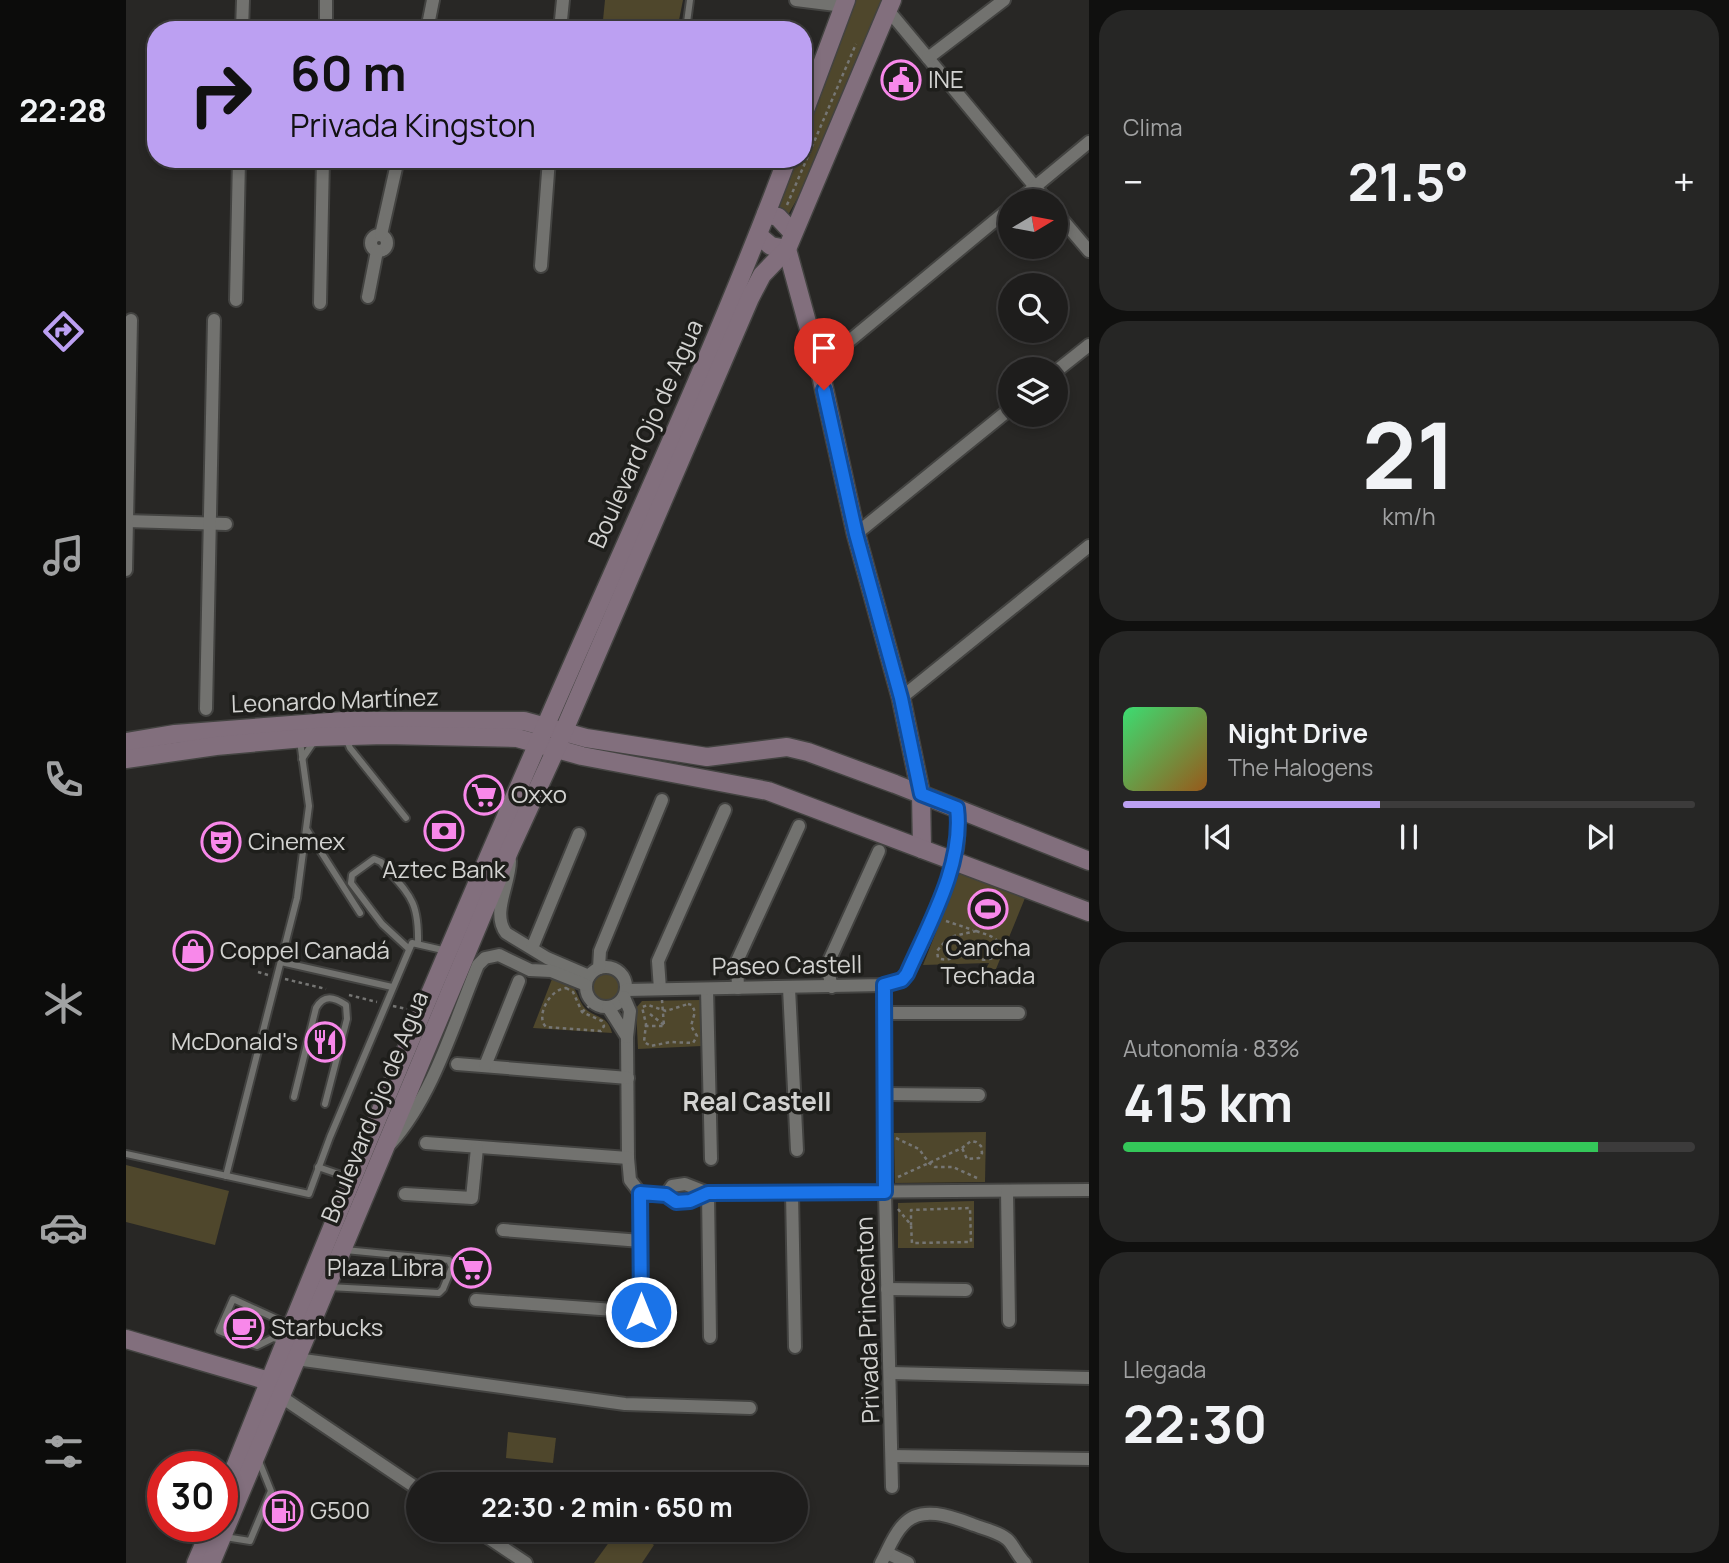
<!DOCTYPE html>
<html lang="es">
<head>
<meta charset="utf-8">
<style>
  :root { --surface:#1e1d1c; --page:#262625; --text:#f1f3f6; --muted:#a1a2a3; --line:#3c3b3b; --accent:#bca0f2 }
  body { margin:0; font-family:Manrope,sans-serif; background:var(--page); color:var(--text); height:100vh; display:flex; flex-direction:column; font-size:26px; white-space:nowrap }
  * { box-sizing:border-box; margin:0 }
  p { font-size:23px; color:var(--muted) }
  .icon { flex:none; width:38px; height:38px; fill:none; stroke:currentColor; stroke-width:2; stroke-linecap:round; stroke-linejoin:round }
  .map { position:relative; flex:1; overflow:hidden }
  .side { display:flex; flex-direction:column; gap:10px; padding:10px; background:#10100f; width:640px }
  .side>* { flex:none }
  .banner { position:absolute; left:21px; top:21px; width:665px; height:147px; border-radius:28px; box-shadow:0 4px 10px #0003,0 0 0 2px var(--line); background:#bca0f2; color:#111; overflow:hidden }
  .needle { width:46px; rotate:80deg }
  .buttons { position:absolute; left:872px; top:189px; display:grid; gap:14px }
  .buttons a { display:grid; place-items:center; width:70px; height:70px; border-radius:50%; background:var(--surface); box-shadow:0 4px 10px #0003,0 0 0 2px var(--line); font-size:35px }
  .speed { position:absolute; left:21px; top:1451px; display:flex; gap:14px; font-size:35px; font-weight:700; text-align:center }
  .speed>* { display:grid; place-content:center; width:91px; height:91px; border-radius:50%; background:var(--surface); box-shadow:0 4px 10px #0003,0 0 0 2px var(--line); line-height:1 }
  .speed .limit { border:10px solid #d22; background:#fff; color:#111 }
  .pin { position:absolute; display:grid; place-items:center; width:60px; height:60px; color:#fff; margin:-72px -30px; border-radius:50% 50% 50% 0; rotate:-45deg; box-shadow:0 0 7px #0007 }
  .pin .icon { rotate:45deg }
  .me { position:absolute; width:77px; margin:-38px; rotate:0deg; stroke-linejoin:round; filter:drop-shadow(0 0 5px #0008) }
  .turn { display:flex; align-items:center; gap:24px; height:147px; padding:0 28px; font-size:32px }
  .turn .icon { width:91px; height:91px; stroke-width:2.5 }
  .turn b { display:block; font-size:49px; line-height:60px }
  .big { font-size:52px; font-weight:700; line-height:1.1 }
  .side .widget { flex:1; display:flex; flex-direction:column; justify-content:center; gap:10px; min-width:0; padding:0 24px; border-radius:28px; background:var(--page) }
  .side .dial { align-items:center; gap:0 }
  .dial b { font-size:91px; line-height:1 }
  .song { display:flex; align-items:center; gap:21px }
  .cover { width:84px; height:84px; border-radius:10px; background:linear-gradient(135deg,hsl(140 70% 55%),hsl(30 70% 35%)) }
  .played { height:7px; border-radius:4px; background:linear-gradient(90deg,var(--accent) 45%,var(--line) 45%) }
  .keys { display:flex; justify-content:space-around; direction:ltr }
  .heat { display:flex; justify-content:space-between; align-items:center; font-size:38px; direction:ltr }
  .charge { height:10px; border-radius:5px; background:linear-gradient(90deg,#34c759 83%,var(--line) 0) }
  .trip { position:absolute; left:280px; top:1472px; width:402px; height:70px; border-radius:35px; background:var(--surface); box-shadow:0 4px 10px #0003,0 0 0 2px var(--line); font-weight:700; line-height:70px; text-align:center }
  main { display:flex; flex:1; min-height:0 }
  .tab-bar { display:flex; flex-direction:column; width:126px; justify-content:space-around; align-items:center; background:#0c0c0b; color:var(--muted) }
  .tab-bar .icon { width:49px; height:49px }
  .tab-bar .active { color:var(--accent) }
  .tab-bar b { font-size:32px; color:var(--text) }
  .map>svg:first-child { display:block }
</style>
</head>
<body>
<main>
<nav class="tab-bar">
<b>22:28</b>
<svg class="icon active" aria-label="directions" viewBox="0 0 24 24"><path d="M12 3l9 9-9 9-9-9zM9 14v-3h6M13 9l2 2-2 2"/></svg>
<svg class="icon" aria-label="music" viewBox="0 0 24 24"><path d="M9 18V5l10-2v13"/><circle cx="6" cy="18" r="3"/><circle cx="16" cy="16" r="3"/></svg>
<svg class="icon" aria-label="phone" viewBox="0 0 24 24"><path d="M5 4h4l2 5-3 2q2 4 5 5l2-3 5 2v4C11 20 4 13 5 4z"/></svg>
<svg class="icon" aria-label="climate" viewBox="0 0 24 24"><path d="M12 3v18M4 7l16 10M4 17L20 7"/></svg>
<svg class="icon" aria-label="car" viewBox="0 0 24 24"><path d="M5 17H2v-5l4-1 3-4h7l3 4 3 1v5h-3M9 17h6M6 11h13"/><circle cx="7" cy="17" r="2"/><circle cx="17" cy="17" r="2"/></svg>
<svg class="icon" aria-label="filters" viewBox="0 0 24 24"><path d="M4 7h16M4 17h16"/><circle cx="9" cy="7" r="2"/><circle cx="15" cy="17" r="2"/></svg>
</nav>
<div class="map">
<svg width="963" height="1563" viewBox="0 0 963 1563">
  <rect width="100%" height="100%" fill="#282725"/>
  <g fill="#4f472c">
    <path d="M479,0H557L551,30H476Z"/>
    <path d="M723,0H758L688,169L662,215L647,208L665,159H677V125Z"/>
    <path d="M834,871L899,898L870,969H860L863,963L797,965Z"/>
    <circle cx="480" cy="988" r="15"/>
    <path d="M426,979L447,986C452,994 454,1005 462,1011C474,1019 482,1017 486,1033L407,1028Z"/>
    <path d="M575,1000L576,1046L512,1049L510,1008L516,1001Z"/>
    <path d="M860,1132L859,1182L769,1183L768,1133Z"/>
    <path d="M0,1165L103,1191L89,1245L0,1222Z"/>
    <path d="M848,1201V1248H772V1203Z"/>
    <path d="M382,1432L430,1438L427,1463L380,1458Z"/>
    <path d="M492,1530H506L528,1545L516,1563H468Z"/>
  </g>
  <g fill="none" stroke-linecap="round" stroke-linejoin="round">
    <g stroke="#434341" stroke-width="10">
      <g id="lane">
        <path d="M560,30L564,0"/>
        <path d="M220,738L224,748L280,818"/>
        <path d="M176,759L189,740"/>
        <path d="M181,830L234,913"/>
        <path d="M283,949L256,924L225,883L226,875L248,859L255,862C283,895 293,899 292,944"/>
        <path d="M155,962L266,987"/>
        <path d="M168,1097L190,1008C198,994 208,997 220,1005L221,1019L199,1104"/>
        <path d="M0,1154L183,1194L204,1137L286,943L321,951"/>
        <path d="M192,1167L224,1178"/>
        <path d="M100,1176L171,898L183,806L174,741"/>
        <path d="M203,1287L313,1293L317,1289L326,1267L323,1260L219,1250"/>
        <path d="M157,1341L147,1338L131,1346L93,1331L107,1299L164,1325"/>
        <path d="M99,1537L124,1541L145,1491L133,1461"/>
      </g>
    </g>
    <g stroke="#434341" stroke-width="16">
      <g id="street">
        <path d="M670,0L718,6"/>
        <path d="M762,10L921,201"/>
        <path d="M116,30L117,0"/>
        <path d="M200,30V0"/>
        <path d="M301,30L307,0"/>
        <path d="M434,30L437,0"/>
        <path d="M802,58L878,0"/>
        <path d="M892,201L963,142"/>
        <path d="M929,211L963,251"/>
        <circle cx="253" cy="243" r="8"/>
        <path d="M255,235L272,159"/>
        <path d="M415,266L423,159"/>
        <path d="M242,297L251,251"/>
        <path d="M110,300L113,159"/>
        <path d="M194,303L197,159"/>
        <path d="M693,366L884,208"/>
        <path d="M929,372L963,345"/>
        <path d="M0,521L100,524"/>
        <path d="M730,534L884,409"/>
        <path d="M0,570L5,320"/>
        <path d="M775,698L963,546"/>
        <path d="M80,709L88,320"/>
        <path d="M384,861C384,884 365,913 380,933L421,958L463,976"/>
        <path d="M406,948L453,834"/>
        <circle cx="480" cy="987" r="20"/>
        <path d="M473,968L474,951L536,800"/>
        <path d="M758,985L759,1192L766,1487"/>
        <path d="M706,987L701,967L703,961L753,851"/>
        <path d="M612,988L611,961L673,826"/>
        <path d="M663,988L671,1150"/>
        <path d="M534,989L532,961L599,810"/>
        <path d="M581,989L585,1159"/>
        <path d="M500,990L758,985C765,984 772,982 778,977C788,968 823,880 828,863C833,846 833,825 831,808"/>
        <path d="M498,997L504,1011L501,1037L502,1158L504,1180L514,1193L540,1195L550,1202L564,1201L582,1193L963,1190"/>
        <path d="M482,1007L501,1037"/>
        <path d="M759,1013H893"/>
        <path d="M331,1064L502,1078"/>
        <path d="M359,1066L393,981"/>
        <path d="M760,1094L853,1095"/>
        <path d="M265,1143C307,1096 328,1023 352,965L359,958L373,955L404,970L425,971L460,985"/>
        <path d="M300,1143L502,1158"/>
        <path d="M881,1191L883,1321"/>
        <path d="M514,1193L515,1333"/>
        <path d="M582,1193L584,1337"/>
        <path d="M666,1193L669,1347"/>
        <path d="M279,1194L346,1198L351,1148"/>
        <path d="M540,1195L546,1186L559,1184L582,1193"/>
        <path d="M377,1230L515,1241"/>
        <path d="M761,1289L840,1290"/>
        <path d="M350,1300L515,1312"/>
        <path d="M170,1359L499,1404L624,1408"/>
        <path d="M765,1373L963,1378"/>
        <path d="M154,1396L292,1489"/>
        <path d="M766,1456L963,1459"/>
        <path d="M351,1530L400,1563"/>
        <path d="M761,1553L782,1563"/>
        <path d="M755,1563C762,1551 767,1535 777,1525C795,1504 827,1517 848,1525C858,1529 876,1533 883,1541C889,1548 892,1556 899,1563"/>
      </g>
    </g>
    <g stroke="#434341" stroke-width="21">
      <g id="secondary">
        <path d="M677,115L720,0"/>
        <path d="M640,214L652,217L667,233"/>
        <path d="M632,235L645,246L661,249L693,366L730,534L775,698L795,794L796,849"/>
        <path d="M0,742L49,734L217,721H398L460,738L581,757L661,747L682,752L769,784L963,861"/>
        <path d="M0,759L90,746L190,737L259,735L391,738L456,756L642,791L963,912"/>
        <path d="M0,1339L143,1381L148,1388"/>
        <path d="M96,1500C200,1237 310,976 423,718C504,532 590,348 661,159"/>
        <path d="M70,1563L86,1526"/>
        <path d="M85,1563L384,849L430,749L624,298L636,275L661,249L766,0"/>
      </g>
    </g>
    <g stroke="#767674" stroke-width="2.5" stroke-dasharray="3.5 3.5" stroke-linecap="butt">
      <path d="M661,205L730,44"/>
      <path d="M820,921L847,930"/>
      <path d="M850,931C867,937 880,938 866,958C855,963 847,955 836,956C826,957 822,962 812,958L811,951C826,932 828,937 850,931Z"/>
      <path d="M132,972L142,975"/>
      <path d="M159,979L200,989"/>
      <path d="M440,988L447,992L456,1012L476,1021L478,1026L475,1031L420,1027C409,1016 424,989 440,988Z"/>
      <path d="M223,995L251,1002"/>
      <path d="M562,1004L566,1005L569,1012L565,1026L571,1036L567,1043L544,1042L525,1046L518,1042L520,1024L516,1007L522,1005L540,1011Z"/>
      <path d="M267,1006L281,1009"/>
      <path d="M456,1012L467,1003"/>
      <path d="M524,1014L538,1025"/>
      <path d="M519,1026H538L536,1000"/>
      <path d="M770,1138L793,1149L803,1163L809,1167H827L851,1178"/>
      <path d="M772,1177L836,1148L845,1141L850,1142L855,1146L856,1153L853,1158L841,1159L836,1148"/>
      <path d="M772,1209L785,1225L786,1243L845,1242L844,1208L785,1210V1225"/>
    </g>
    <use href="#lane" stroke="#72726f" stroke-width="6"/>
    <use href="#street" stroke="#72726f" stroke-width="12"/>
    <use href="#secondary" stroke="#826f7d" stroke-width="18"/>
  </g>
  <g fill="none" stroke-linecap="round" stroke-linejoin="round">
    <g stroke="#114b97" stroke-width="18">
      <path id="route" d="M515,1312L514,1193L540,1195L550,1202L564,1201L582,1193L759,1192L758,985L776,980L781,974C803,924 838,864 831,808L795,794L775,698L730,534L698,390"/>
    </g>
    <use href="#route" stroke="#1a73e8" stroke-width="12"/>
  </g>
  <defs>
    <g id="civic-ring" transform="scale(2.0125)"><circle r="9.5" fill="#1e1e1b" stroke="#f888ea" stroke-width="1.5"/><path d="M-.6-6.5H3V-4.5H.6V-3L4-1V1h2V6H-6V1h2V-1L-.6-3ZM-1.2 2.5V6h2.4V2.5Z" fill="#f888ea"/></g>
    <g id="supermarket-ring" transform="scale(2.0125)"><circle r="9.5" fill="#1e1e1b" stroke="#f888ea" stroke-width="1.5"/><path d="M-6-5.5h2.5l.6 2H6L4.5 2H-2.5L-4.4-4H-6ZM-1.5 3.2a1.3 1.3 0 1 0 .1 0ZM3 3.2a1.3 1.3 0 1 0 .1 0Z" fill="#f888ea"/></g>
    <g id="bank-ring" transform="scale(2.0125)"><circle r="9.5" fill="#1e1e1b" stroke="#f888ea" stroke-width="1.5"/><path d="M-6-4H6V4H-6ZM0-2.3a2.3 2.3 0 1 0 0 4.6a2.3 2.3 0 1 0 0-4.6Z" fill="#f888ea"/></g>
    <g id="theatre-ring" transform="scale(2.0125)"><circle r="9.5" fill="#1e1e1b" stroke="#f888ea" stroke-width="1.5"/><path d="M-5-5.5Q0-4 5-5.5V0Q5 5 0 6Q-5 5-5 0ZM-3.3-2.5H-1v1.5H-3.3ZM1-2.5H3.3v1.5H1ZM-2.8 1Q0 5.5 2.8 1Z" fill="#f888ea"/></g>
    <g id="stadium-ring" transform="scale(2.0125)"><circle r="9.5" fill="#1e1e1b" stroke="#f888ea" stroke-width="1.5"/><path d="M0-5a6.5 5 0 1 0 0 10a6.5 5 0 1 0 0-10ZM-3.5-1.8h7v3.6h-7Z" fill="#f888ea"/></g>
    <g id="shop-ring" transform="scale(2.0125)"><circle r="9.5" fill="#1e1e1b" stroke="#f888ea" stroke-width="1.5"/><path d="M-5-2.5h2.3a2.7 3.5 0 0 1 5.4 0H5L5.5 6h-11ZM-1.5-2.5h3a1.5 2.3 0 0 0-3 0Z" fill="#f888ea"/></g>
    <g id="restaurant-ring" transform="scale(2.0125)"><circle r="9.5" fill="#1e1e1b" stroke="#f888ea" stroke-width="1.5"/><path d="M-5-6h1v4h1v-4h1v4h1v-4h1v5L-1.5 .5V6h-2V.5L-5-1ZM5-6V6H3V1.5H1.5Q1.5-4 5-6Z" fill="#f888ea"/></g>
    <g id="cafe-ring" transform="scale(2.0125)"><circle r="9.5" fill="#1e1e1b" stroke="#f888ea" stroke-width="1.5"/><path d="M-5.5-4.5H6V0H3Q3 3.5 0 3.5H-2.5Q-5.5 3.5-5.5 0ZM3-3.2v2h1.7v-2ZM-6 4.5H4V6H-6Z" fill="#f888ea"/></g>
    <g id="fuel-ring" transform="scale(2.0125)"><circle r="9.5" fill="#1e1e1b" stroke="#f888ea" stroke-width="1.5"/><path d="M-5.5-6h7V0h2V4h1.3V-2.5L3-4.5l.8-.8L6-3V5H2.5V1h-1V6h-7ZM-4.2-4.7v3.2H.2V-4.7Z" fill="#f888ea"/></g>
  </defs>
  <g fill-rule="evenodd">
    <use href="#civic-ring" x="775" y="80"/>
    <use href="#supermarket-ring" x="358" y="795"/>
    <use href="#bank-ring" x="318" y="831"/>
    <use href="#theatre-ring" x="95" y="842"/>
    <use href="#stadium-ring" x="862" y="909"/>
    <use href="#shop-ring" x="67" y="951"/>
    <use href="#restaurant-ring" x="199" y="1042"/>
    <use href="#supermarket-ring" x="345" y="1268"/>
    <use href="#cafe-ring" x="118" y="1328"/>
    <use href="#fuel-ring" x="157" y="1511"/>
  </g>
  <g text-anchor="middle" stroke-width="7" stroke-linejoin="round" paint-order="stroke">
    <g font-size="24" fill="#d3d3d1" stroke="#1e1e1b" text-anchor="start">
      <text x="802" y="88">INE</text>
      <text x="385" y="803">Oxxo</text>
      <text x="122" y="850">Cinemex</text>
      <text x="318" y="878" text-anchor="middle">Aztec Bank</text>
      <text x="862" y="956" text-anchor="middle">Cancha<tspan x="862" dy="28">Techada</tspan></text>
      <text x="94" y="959">Coppel Canadá</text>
      <text x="172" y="1050" text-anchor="end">McDonald's</text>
      <text x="318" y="1276" text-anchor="end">Plaza Libra</text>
      <text x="145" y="1336">Starbucks</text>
      <text x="184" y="1519">G500</text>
    </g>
    <g font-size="24" fill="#d3d3d1" stroke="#1e1e1b">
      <text transform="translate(520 434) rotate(-66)" y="8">Boulevard Ojo de Agua</text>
      <text transform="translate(209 701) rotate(-2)" y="8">Leonardo Martínez</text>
      <text transform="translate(661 966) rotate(-1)" y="8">Paseo Castell</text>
      <text transform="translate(249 1107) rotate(-68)" y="8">Boulevard Ojo de Agua</text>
      <text transform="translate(742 1320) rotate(-92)" y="8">Privada Princenton</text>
    </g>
    <g font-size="26" font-weight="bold" fill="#d3d3d1" stroke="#1e1e1b">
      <text x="631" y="1111">Real Castell</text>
    </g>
  </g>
</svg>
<div class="buttons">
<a><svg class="needle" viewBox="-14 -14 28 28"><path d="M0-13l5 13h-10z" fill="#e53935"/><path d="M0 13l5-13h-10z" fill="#a1a2a3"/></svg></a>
<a><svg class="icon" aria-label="search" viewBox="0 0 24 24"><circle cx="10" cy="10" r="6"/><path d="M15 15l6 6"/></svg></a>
<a><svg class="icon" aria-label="layers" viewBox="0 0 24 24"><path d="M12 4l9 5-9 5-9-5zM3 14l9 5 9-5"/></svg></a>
</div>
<div class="speed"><div class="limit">30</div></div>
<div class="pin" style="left:698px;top:390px;background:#d93025"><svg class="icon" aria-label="arrive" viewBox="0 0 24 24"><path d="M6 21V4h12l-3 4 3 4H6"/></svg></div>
<svg class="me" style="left:515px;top:1312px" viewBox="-20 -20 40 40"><circle r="17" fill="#1a73e8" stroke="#fff" stroke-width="3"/><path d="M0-11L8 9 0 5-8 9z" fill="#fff"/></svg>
<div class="trip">22:30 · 2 min · 650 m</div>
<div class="banner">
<div class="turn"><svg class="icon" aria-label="right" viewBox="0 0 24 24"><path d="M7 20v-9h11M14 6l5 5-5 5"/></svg><div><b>60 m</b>Privada Kingston</div></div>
</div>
</div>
<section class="side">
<div class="widget"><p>Clima</p>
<div class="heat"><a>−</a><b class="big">21.5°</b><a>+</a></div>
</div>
<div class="widget dial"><b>21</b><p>km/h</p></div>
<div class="widget">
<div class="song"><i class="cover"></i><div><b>Night Drive</b><p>The Halogens</p></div></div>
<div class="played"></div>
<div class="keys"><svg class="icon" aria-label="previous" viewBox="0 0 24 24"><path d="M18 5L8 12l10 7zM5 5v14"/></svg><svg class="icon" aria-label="pause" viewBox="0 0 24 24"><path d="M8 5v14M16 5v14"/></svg><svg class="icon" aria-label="next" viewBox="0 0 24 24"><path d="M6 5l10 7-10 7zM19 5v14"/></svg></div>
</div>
<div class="widget"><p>Autonomía · 83%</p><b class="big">415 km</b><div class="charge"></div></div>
<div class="widget"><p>Llegada</p><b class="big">22:30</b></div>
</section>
</main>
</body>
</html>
